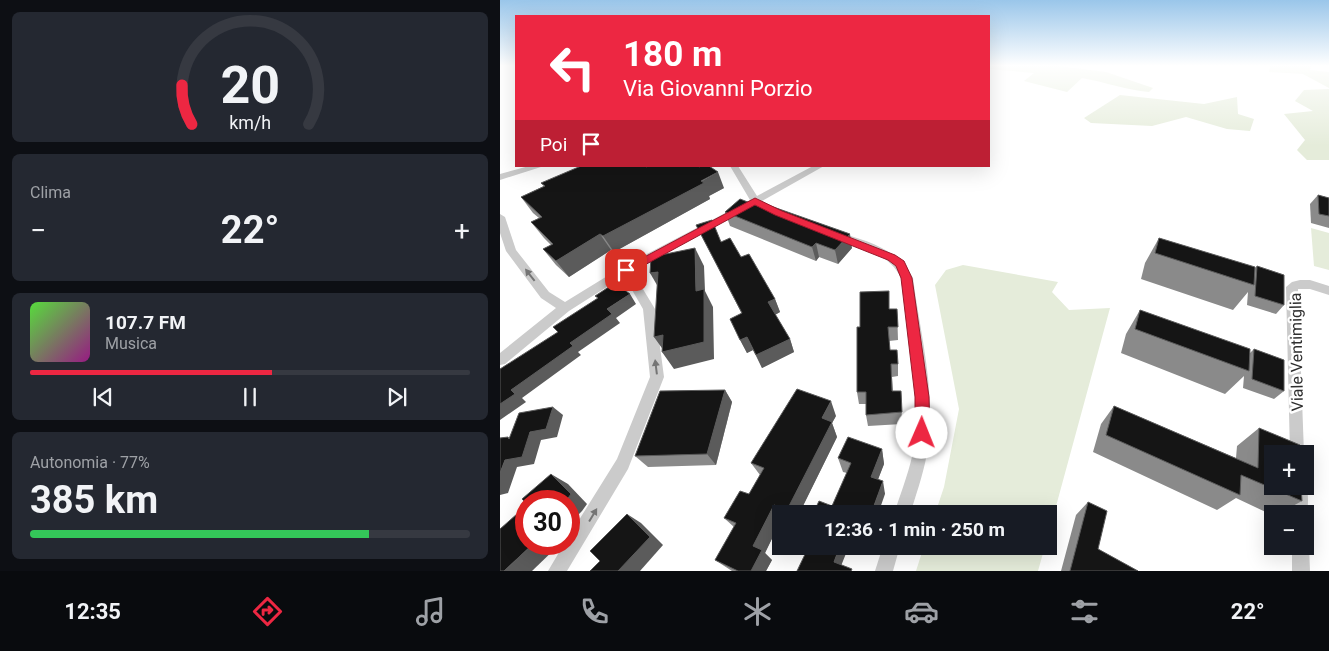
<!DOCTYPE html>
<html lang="it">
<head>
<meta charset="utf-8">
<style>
  :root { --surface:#171b24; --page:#242831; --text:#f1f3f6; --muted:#9ea1a6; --line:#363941; --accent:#ed2742 }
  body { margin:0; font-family:Roboto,sans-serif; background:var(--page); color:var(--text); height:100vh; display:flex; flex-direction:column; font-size:19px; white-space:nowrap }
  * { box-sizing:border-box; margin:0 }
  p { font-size:16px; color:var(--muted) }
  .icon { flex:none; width:28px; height:28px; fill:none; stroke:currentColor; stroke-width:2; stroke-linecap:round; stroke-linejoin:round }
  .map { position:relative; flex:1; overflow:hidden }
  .side { display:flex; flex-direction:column; gap:12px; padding:12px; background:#0d0f14; width:500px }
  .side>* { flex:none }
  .hud { position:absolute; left:15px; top:15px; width:475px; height:152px; border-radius:0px; box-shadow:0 5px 20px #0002; background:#ed2742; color:#fff; overflow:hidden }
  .tools { position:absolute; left:764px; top:445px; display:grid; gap:10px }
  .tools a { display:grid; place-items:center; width:50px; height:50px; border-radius:0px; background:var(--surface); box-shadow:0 5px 20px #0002; font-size:25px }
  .speed { position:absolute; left:15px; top:490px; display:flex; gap:10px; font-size:25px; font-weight:700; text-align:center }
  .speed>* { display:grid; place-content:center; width:65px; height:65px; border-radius:50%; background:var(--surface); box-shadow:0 5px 20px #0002; line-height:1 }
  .speed .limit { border:8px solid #d22; background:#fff; color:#111 }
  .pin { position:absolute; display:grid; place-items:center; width:42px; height:42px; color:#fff; margin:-21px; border-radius:10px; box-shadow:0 2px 8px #0006 }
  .me { position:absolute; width:55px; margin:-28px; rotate:1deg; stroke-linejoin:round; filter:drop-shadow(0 0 4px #0008) }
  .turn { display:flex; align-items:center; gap:18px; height:105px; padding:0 25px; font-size:22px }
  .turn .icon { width:65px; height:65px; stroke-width:2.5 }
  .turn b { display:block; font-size:35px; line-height:42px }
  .then { display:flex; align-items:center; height:48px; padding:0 25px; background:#0003; gap:10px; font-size:19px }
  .big { font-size:38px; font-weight:700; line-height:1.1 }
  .side .widget { flex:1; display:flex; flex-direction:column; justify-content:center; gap:8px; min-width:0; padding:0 18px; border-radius:8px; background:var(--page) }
  .side .dial { align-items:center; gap:0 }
  .dial svg { height:130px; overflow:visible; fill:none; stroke:var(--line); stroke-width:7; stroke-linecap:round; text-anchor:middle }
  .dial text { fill:var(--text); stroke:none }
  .song { display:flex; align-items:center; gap:15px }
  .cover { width:60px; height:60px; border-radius:8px; background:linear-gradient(135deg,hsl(110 70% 55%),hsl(310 70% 35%)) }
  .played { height:5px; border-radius:2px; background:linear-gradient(90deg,var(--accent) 55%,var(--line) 55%) }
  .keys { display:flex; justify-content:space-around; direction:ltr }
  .heat { display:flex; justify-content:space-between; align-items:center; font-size:28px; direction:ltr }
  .charge { height:8px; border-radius:4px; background:linear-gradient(90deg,#34c759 77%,var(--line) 0) }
  .trip { position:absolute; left:272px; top:505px; width:285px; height:50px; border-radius:0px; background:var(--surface); box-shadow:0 5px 20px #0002; font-weight:700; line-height:50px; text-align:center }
  .dock { display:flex; height:80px; justify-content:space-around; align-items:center; background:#090b0e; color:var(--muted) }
  .dock .icon { width:35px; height:35px }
  .dock .active { color:var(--accent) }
  .dock b { font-size:22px; color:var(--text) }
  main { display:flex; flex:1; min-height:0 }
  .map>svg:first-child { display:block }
</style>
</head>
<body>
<main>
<section class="side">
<div class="widget dial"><svg viewBox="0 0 100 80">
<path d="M14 69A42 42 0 1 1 86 69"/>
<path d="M14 69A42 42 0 0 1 8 45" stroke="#ed2742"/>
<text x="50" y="56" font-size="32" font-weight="700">20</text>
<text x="50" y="72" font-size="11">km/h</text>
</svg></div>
<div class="widget"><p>Clima</p>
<div class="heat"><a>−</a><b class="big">22°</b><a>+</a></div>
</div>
<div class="widget">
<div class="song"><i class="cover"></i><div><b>107.7 FM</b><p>Musica</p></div></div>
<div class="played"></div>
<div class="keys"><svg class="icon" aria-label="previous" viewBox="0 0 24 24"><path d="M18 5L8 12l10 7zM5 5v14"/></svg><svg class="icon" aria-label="pause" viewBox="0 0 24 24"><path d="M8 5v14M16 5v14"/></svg><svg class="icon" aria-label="next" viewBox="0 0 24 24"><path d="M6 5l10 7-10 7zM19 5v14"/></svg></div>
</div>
<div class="widget"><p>Autonomia · 77%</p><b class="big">385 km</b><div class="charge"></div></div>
</section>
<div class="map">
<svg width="829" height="571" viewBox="0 0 829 571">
  <rect width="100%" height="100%" fill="#fff"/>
  <g fill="#e5ecda">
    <path d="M489,66H559L606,72L653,88L649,92C626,90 605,82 582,78L567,92L524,81L534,73L489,69Z"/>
    <path d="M770,66H811L810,70L829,72V88L803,74L769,72Z"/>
    <path d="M829,89V160H807L797,150L805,140L784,114L813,111L795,101L804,90Z"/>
    <path d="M620,95L704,104L737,97L738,114L754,119L750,131L727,129L686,117L652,126L591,123L584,118Z"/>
    <path d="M811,228L829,233V270L814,266Z"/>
    <path d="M463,265L558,282L552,292L569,310L610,308L549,532V514H435L444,487L459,409L435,285L446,270Z"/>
    <path d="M424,546H545L538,571H416Z"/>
  </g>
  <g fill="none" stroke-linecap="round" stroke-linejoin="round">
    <g fill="#cbcbcb" fill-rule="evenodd">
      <path d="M29,166H44L0,180V174Z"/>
      <path d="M230,166H238L257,196L313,166H324L262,201L275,209L277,211L275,213H269L255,205L132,271L155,309L164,377L128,469L67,571H48L64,544H69V536L117,459L150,377L143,309L124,276L69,311L5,364L0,365V353L56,308L41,298L6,251L0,233V214L5,217L16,250L49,292L65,302L122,267L250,200Z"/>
      <path d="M336,232C366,240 398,249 413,278C420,333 436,391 428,447C425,469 417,492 410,514H394C401,492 410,470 414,447C423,391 408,333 401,278C389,252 357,246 332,237L331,235Z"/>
      <path d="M800,280H810L829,286V295L810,289H798L804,454H790L786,287L792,282Z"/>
      <path d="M805,482C809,491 809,510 805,519V514H791V486H805Z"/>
      <path d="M805,540L809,546L810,571H792V546H805Z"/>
      <path d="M383,546H400L393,571H375Z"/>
    </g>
  </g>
  <g fill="#8a8a8a">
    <path d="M147,167L224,188L209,196L210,199L114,252L111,250L69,277L56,265L43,249L51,245L44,238L31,222L39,218L33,213L21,197L44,186L41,183Z"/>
    <path d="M818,195L829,198V228L811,223L810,204Z"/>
    <path d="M225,212L352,248L338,264L319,257L316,261L230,226Z"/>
    <path d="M196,225L221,242L241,257L275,299L280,312L275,315L290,339L294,352L262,368L253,350L247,353L230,319L242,314Z"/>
    <path d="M659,238L755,268L757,266L784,305L776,314L747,305L748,292L733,310L641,279L645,263Z"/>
    <path d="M390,309H397L398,340L389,341L390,350L398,364V376L392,377L393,391H401L402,424L368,426L366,415V404H359L357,392Z"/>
    <path d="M640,310L750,353L754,349L784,391L774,399L743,388L744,376L725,394L621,353L626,334Z"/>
    <path d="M225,390L232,402L216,465L148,467L135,456Z"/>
    <path d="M614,406L736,458L737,446L759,428L802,501L778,514H772V515L736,498L717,510L593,452L601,424Z"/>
    <path d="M336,416L332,423L337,437L299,514H281V520L265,553L272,560L266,571H232L215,560L234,527L224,518L249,494L260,475L251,463Z"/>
    <path d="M382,449L384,464L378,479L385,494L332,506L347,473L343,472L338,458Z"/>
    <path d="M588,502L598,549L638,571H561L576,515Z"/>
  </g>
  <g fill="#5b5b5b">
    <path d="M218,172L224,188L209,196L210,199L114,252L103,236Z"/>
    <path d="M100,234L111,250L69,277L56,261Z"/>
    <path d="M350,234L352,248L338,264L335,250Z"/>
    <path d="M316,243L319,257L316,261L312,247Z"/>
    <path d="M195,248L204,266L205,291L213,307L214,359L174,369L162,352L164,351L154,337L196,291Z"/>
    <path d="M158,272L161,292L150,273Z"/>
    <path d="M130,294L136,304L116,318L120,323L78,352L81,355L22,398L26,402L0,420V404L11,390L70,343L107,309Z"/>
    <path d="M275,299L280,312L273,316L268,302Z"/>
    <path d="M247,337L253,350L247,353L240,340Z"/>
    <path d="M290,339L294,352L262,368L256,355Z"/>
    <path d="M225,390L232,402L216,465L207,454Z"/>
    <path d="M331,401L336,416L332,423L337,437L299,514H289L287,510L322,418Z"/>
    <path d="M53,407L63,415L57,437L41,440L34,464L17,467L8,493L0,495V473L5,460Z"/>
    <path d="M382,449L384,464L374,490L371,477Z"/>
    <path d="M51,474L68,484L87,504L82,511L69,524V501H66Z"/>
    <path d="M383,481L385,494L378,514H371Z"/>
    <path d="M274,505L281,515V520L265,553L272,560L266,571H251L253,546Z"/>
    <path d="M127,514L141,523L163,545L140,571H118Z"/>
    <path d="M33,544H60L32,571H4Z"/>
    <path d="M340,546H349L339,571L334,562Z"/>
  </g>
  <g fill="#151515" stroke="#5b5b5b">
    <path d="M81,166H145L147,167L148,166H198L199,167L201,166H209L218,172L201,181L204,183L103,236L100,234L56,261L43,249L53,244L31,222L42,217L21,197L45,186L41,183Z"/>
    <path d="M818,195L829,198V216L819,214Z"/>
    <path d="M240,199L258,206L262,203L350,234L335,250L316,243L312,247L225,212Z"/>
    <path d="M212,220L221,242L230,238L241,257L249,254L275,299L268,302L290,339L256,355L247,337L240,340L230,319L242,313L196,225Z"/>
    <path d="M659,238L755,267L754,285L655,253Z"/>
    <path d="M195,248L196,291L204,289V342L162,352L163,335L154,337L158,272L150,273L151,257Z"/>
    <path d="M757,266L784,275V305L755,296Z"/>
    <path d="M115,283L130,294L107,309L112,314L70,343L73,346L11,390L15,394L0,404V369L58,332L53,327L98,298L95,296Z"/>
    <path d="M389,291V309H397L398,327H388L390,350H397L398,364H391L392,391H401L402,412L366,415V392H357V327H360V292Z"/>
    <path d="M640,310L750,349L749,371L635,329Z"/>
    <path d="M754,349L784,360V391L752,379Z"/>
    <path d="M297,389L331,401L322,418L332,422L287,510L274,505L253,546L262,550L251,571H238L215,560L236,523L224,518L240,491L249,494L264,468L251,463Z"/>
    <path d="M225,390L207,454L135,456L160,391Z"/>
    <path d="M614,406L758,468L759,428L800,445L801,454H772V486H801L802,501L741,475L740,495L606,435Z"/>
    <path d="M53,407L46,429L30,432L22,457L5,460L0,473V438L8,437L9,439L19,413Z"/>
    <path d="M348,437L382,449L371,477L383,481L371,514H313L319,501L332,506L351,463L338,458Z"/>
    <path d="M51,474L71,494L66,501H26V503L22,499Z"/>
    <path d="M588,502L607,511L598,549L638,571H570Z"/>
    <path d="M26,506V544H33L4,571H0V529Z"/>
    <path d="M127,514L150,537L118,571H90L100,561L90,551Z"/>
    <path d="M309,546H340L334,562L352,569L351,571H297Z"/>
  </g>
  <defs><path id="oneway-solid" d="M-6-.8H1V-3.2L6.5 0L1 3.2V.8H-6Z" transform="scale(1.25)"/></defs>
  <g fill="#757575">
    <use href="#oneway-solid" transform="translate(30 275) rotate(-128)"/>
    <use href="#oneway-solid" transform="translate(156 367) rotate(-97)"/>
    <use href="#oneway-solid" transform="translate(93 515) rotate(-59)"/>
  </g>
  <linearGradient id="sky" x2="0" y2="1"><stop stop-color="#9ac6ea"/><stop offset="0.45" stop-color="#fff"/><stop offset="1" stop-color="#fff" stop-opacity="0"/></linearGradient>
  <rect width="829" height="146" fill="url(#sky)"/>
  <path fill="#ed2742" stroke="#9a192b" d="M255,198L282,211L395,255L404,261L412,278L429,397L430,433L427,438L422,440L417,438L415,433V397L401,278L396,266L388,260L275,215L255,205L130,273L126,274L120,270Z"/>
  <g text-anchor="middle" stroke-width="5" stroke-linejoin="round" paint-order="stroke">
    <g font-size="16" fill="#2e2e2e" stroke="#fff">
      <text transform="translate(796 352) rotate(-91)" y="6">Viale Ventimiglia</text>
    </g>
  </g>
</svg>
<div class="tools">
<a>+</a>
<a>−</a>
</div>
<div class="speed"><div class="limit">30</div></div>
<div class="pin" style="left:126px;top:270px;background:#d93025"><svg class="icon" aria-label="arrive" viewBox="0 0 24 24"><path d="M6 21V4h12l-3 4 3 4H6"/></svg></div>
<svg class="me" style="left:422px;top:433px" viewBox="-20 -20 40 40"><circle r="19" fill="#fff"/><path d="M0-13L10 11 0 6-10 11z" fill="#ed2742"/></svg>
<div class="trip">12:36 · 1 min · 250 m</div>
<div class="hud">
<div class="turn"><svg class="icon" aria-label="left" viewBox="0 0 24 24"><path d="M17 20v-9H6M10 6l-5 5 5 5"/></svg><div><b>180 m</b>Via Giovanni Porzio</div></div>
<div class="then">Poi<svg class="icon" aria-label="arrive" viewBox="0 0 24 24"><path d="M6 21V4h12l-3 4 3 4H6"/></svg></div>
</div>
</div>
</main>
<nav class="dock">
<b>12:35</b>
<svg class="icon active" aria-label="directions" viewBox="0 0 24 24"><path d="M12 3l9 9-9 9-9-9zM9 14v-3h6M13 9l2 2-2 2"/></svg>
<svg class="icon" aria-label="music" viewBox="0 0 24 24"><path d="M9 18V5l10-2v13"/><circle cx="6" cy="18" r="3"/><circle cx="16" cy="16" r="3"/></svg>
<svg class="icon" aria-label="phone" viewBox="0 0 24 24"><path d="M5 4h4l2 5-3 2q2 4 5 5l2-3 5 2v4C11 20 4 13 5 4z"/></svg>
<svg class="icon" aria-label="climate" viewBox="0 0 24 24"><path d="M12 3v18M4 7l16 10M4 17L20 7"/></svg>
<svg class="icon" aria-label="car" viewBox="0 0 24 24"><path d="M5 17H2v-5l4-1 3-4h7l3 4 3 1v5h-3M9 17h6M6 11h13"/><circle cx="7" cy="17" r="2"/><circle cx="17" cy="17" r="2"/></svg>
<svg class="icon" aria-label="filters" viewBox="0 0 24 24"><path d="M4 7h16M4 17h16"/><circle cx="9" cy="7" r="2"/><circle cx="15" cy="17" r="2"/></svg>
<b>22°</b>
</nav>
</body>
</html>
